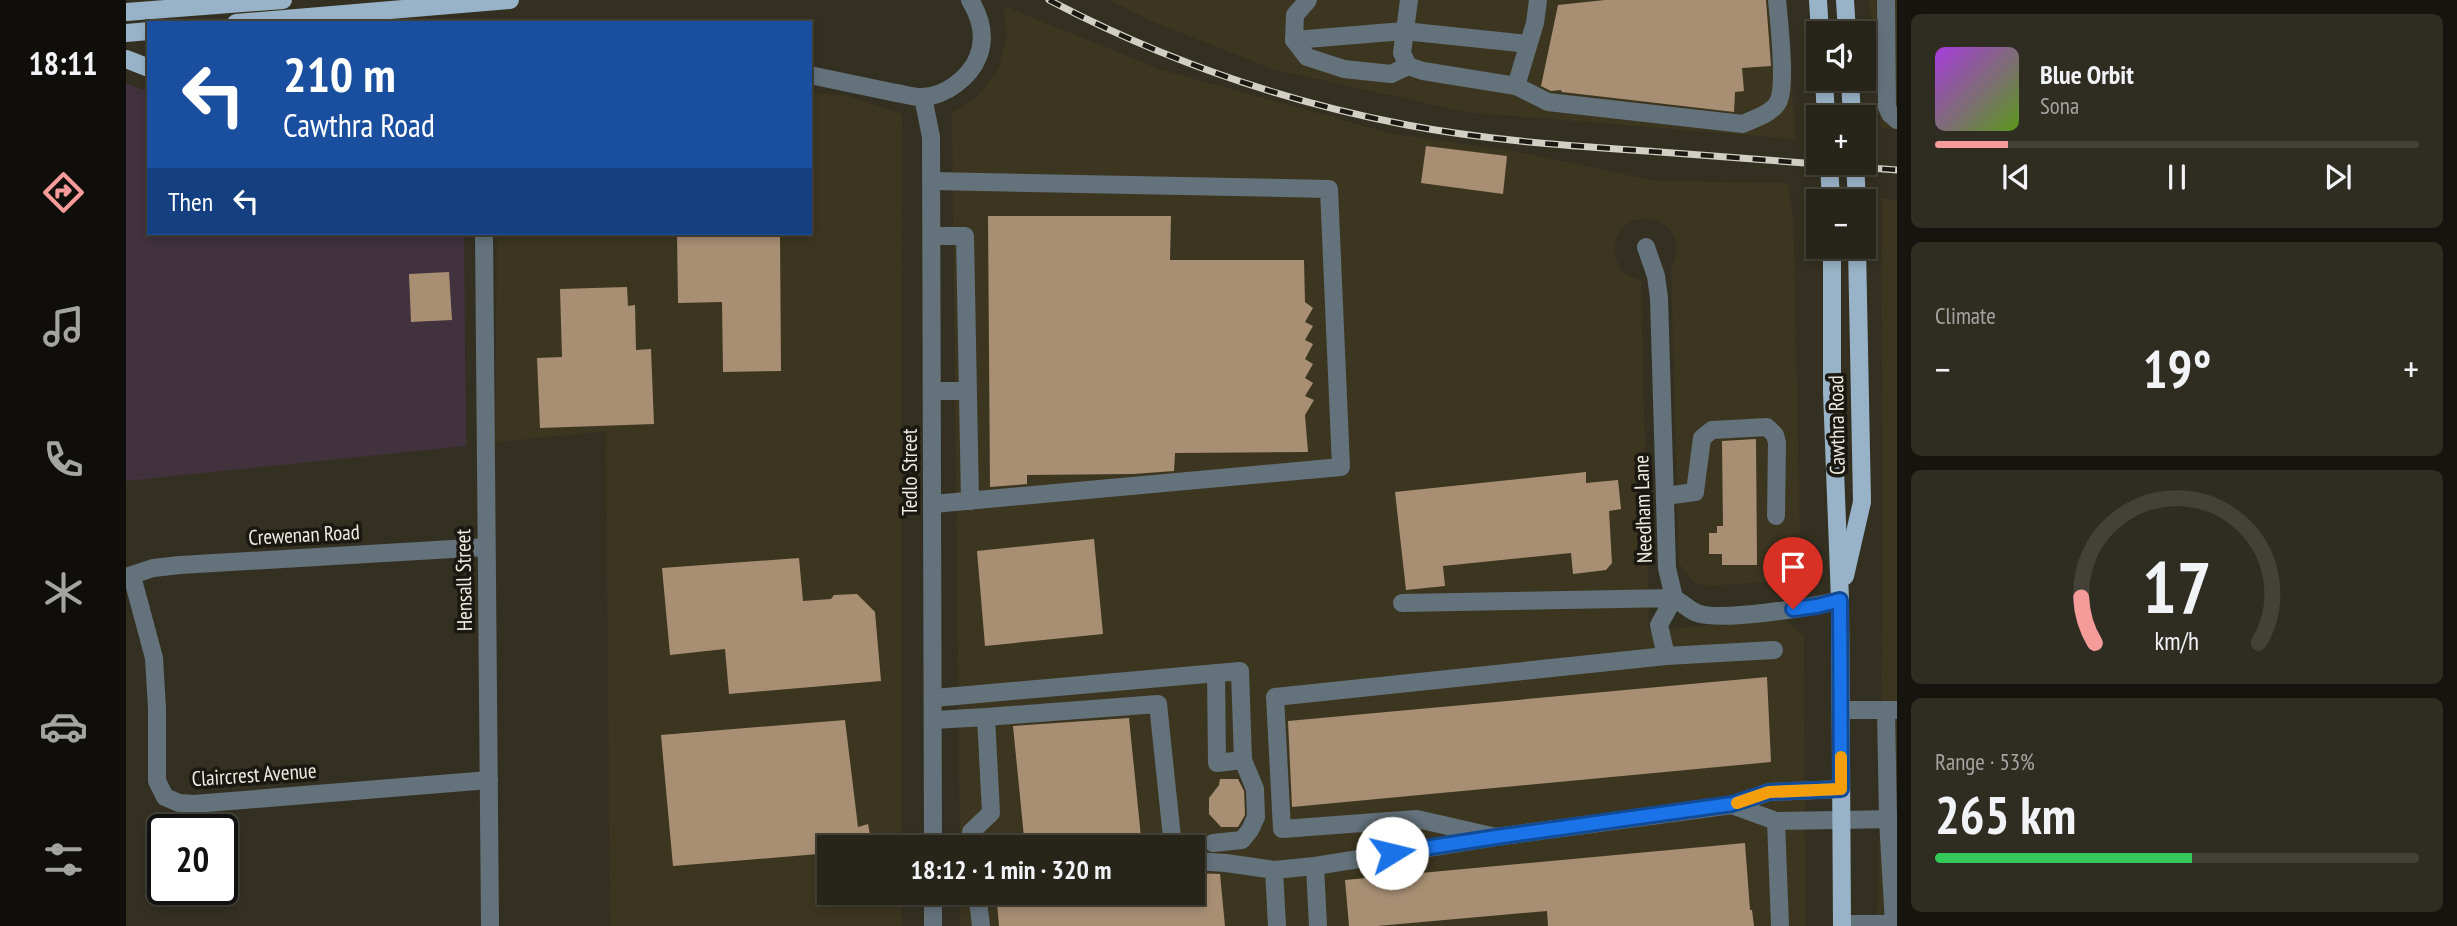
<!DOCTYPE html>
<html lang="en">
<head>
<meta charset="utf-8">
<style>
  :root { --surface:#272419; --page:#2f2c22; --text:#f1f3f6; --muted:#a4a4a2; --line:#434138; --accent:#f59b9a }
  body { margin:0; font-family:"PT Sans Narrow",sans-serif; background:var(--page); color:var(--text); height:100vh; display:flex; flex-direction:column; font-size:26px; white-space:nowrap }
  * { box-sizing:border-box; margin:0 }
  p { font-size:23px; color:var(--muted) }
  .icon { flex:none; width:38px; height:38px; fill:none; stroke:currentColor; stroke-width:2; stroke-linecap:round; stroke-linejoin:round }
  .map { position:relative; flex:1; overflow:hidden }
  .panel { display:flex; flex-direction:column; gap:14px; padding:14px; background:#15140e; width:560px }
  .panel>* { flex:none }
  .hud { position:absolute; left:21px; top:21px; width:665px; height:214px; border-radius:0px; box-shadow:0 4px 10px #0003,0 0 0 2px var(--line); background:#1a4fa0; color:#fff; overflow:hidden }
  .fabs { position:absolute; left:1680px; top:21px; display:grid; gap:14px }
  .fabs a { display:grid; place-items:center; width:70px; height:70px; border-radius:0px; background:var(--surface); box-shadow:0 4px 10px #0003,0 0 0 2px var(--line); font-size:35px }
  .speed { position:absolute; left:21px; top:814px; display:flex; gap:14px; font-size:35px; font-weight:700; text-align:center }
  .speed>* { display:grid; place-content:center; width:91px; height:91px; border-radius:50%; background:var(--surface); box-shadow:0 4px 10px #0003,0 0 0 2px var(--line); line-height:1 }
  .speed .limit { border:4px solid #111; border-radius:10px; background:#fff; color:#111 }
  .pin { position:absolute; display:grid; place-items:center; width:60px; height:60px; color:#fff; margin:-72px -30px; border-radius:50% 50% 50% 0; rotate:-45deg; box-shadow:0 0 7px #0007 }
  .pin .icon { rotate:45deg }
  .me { position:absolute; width:77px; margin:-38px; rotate:81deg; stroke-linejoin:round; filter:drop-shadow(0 0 5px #0008) }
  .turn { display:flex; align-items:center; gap:24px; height:147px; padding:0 21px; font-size:32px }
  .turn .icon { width:91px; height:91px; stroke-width:2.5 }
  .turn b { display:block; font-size:49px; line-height:60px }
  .then { display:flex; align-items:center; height:66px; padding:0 21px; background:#0003; gap:14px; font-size:26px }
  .big { font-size:52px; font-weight:700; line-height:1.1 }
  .panel .widget { flex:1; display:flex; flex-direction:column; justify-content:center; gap:10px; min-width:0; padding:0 24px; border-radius:10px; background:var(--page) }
  .panel .dial { align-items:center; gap:0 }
  .dial svg { height:182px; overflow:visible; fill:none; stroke:var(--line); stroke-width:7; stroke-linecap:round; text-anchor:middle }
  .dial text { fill:var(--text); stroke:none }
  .song { display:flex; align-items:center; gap:21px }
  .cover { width:84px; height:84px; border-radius:10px; background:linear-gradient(135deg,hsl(280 70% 55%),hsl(90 70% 35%)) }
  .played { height:7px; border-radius:4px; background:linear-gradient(90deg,var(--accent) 15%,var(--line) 15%) }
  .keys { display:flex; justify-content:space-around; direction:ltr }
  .heat { display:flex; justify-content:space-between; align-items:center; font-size:38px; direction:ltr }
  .charge { height:10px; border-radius:5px; background:linear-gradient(90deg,#34c759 53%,var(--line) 0) }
  .trip { position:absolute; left:691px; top:835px; width:388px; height:70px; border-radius:0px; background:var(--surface); box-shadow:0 4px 10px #0003,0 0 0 2px var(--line); font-weight:700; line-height:70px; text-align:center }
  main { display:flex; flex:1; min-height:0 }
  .menu { display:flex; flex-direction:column; width:126px; justify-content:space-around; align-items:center; background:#100e0a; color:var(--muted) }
  .menu .icon { width:49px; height:49px }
  .menu .current { color:var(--accent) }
  .menu b { font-size:32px; color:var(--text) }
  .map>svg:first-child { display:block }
</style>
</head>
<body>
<main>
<nav class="menu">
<b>18:11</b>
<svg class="icon current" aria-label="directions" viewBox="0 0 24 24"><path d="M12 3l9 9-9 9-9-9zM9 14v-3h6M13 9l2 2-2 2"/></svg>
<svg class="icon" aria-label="music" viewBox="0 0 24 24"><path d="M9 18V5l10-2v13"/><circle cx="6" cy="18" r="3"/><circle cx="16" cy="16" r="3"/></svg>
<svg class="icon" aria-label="phone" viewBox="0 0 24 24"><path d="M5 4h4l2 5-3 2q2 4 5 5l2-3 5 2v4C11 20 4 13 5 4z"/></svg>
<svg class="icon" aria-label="climate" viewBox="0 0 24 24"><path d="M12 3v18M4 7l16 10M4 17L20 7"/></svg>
<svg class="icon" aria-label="car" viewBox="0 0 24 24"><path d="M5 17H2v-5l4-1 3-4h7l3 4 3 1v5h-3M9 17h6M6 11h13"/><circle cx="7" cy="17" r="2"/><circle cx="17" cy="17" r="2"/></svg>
<svg class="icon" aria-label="filters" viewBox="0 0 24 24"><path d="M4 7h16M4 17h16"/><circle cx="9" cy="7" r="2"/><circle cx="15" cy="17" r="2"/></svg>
</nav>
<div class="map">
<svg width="1771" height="926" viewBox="0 0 1771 926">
  <rect width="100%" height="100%" fill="#343021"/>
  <path fill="#41323d" d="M0,83L23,92V233H338L340,446L0,481Z"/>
  <g fill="#3c3620">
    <path d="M984,0H1661L1669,139L1340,112L1150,70L1030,23Z"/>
    <path d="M1743,0H1771V129L1755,128Z"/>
    <path d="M878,6L1033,69L1267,134L1392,152L1530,181L1662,183L1667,220L1675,580L1583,586L1567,582L1553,563L1545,268L1550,258L1551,246L1548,235L1541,226L1530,220L1519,218L1507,220L1497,227L1491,236L1488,248L1490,259L1495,270L1504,277L1515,281L1523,630L1659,620L1678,636L1679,926H834V893L1068,892V847H834L826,113L853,95L872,69L881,38Z"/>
    <path d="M684,93L719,95L776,114L775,847H704V892L775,893L776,926H484L480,431L369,442L371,233H684Z"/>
    <path d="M1755,198L1771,200V926H1752L1757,579Z"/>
  </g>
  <g fill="#a88f74">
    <path d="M1479,0H1640L1645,66L1616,68L1618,91L1609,92L1608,112L1436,92L1435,90L1425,91L1415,86L1432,5Z"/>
    <path d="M1300,146L1381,156L1377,194L1295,183Z"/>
    <path d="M862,216H1045L1044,260H1178L1179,302L1187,308L1179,322L1187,326L1179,340L1187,344L1179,359L1187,364L1179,378L1187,383L1179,396L1188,400L1179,415L1182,452L1049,453L1048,471L1007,474L901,475V484L864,487Z"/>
    <path d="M551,233H654L655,371L597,372L596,302L552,303Z"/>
    <path d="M323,272L326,320L285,322L283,274Z"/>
    <path d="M501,287L502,306L509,305L510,350L525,349L528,424L414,428L411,358L436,357L434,289Z"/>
    <path d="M1630,439L1631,565H1596V554H1583V533H1591V526H1597L1596,441Z"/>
    <path d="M1460,472V483L1492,480L1495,509L1483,511L1486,563L1480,570L1447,574L1445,553L1317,566L1319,586L1280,590L1269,492Z"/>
    <path d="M968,539L977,634L859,646L851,551Z"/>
    <path d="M673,558L677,601L705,599L708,595L731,594L749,612L755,681L603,694L599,649L544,655L536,568Z"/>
    <path d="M1641,677L1645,762L1166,807L1162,721Z"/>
    <path d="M1003,718L1016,847H899L887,726Z"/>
    <path d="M719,720L732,827L742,824L745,840L739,847H704V853L547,866L535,735Z"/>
    <path d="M1094,779H1112L1118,791L1119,815L1112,827H1095L1083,814V798L1093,785Z"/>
    <path d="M1619,843L1624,910H1626L1628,926H1422L1421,911L1251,926H1223L1219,880Z"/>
    <path d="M1068,873L1094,874L1099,926H873L870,892H1068Z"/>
  </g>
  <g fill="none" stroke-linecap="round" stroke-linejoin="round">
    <g stroke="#64727b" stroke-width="18">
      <path d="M1182,0L1169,15L1168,40L1181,57L1218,69L1265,74L1282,66L1297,71L1390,86L1422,102L1617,124C1629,118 1648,113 1653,100C1660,82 1653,21 1651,0"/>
      <path d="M1760,0L1761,107L1764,114L1771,120"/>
      <path d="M1168,40L1278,31L1402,44"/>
      <path d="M1282,66L1276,53L1283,0"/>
      <path d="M684,75C713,81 741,87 770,93C778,94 789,98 797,97C820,96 844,77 852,57C860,37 855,18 844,0"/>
      <path d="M1390,86L1409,23L1412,0"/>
      <path d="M797,97L805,137L807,847"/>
      <path d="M806,181L1203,189L1215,467L807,504"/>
      <path d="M358,233L364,926"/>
      <path d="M806,236H839L844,501"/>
      <path d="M1520,247L1530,276L1533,298L1541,568L1548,598C1555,602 1563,610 1571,613C1593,622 1689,607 1714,600"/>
      <path d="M807,391H841"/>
      <path d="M1539,496L1569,492L1576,438L1586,430L1641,427L1649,435L1651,443L1650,516"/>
      <path d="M6,576L28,658L31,708V781L39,797L53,803L68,804L363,780"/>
      <path d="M0,577L27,568L54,565L360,547"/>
      <path d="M1276,603L1548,598L1533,625L1540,656L1648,650"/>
      <path d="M1090,673L1091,763L1117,760"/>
      <path d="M808,698L1114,671L1117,760L1129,789L1130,817L1124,830L1116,840L1087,843"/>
      <path d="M1715,710H1771"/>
      <path d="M1760,710L1762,819L1768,924"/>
      <path d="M860,717L1032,704L1047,847"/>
      <path d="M808,720L860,717L865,813L845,832L847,847"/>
      <path d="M1606,805L1643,792L1715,789"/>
      <path d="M1650,821L1771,819"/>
      <path d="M1370,837L1291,819L1156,829L1149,697L1540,656"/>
      <path d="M1068,861L1100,863L1148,870L1151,926"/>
      <path d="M1189,866L1370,837L1606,805L1650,821L1654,926"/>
      <path d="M1148,870L1189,866L1192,926"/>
      <path d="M807,892V926"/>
      <path d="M851,892L855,926"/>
      <path d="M1716,924H1771"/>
    </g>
    <g stroke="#98b3c7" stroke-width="18">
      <path d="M1692,0L1694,33"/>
      <path d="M1719,0L1721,33"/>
      <path d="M0,12L157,0"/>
      <path d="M110,23L384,0"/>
      <path d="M0,33L23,31"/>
      <path d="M0,59L23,68"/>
      <path d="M1698,79L1700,117"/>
      <path d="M1724,79L1726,117"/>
      <path d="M1703,163L1705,201"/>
      <path d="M1729,163L1731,201"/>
      <path d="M1706,247V392L1714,600L1716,926"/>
      <path d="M1719,576L1736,502L1731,247"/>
    </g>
    <g stroke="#d2d0c5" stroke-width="7">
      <path id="rail" d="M923,0C1035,59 1156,101 1281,125C1364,141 1449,146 1534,152C1613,158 1692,164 1771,170"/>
    </g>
    <use href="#rail" stroke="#1a1811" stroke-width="4.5" stroke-dasharray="13" stroke-linecap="butt"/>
  </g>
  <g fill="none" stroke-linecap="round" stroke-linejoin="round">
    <g stroke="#114b97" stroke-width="18">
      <path id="route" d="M1266,853L1370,837L1606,804L1643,792L1715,789L1714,600L1691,606L1667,609"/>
    </g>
    <use href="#route" stroke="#1a73e8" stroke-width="12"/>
    <path stroke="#f59e0b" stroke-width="12" d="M1611,803L1643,792L1715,789V757"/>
  </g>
  <g text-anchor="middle" stroke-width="7" stroke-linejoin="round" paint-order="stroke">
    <g font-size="21" fill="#edebe1" stroke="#1a1811">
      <text transform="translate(1711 425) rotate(-91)" y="7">Cawthra Road</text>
      <text transform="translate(784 472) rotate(-90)" y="7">Tedlo Street</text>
      <text transform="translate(1517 509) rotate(-92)" y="7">Needham Lane</text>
      <text transform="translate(178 535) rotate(-3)" y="7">Crewenan Road</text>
      <text transform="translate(338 580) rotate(-91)" y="7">Hensall Street</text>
      <text transform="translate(128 775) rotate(-4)" y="7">Claircrest Avenue</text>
    </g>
  </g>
</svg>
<div class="fabs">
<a><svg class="icon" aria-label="sound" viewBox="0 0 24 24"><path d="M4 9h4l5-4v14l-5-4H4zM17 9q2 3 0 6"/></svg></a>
<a>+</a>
<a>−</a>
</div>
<div class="speed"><div class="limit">20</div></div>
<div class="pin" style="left:1667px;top:609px;background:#d93025"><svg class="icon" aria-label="arrive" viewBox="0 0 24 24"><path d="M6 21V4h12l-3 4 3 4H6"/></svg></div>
<svg class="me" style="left:1266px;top:853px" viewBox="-20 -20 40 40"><circle r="19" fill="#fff"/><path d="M0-13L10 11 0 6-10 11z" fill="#1a73e8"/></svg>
<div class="trip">18:12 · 1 min · 320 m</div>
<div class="hud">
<div class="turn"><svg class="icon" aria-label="left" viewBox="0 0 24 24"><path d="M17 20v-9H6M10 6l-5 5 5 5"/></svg><div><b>210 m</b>Cawthra Road</div></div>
<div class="then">Then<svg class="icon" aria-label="left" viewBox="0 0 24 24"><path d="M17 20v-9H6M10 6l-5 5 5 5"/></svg></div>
</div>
</div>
<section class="panel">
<div class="widget">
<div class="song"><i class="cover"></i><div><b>Blue Orbit</b><p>Sona</p></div></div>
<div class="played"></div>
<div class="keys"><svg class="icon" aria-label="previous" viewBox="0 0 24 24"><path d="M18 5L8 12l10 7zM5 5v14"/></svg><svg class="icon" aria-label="pause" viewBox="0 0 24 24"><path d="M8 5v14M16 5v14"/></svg><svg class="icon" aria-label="next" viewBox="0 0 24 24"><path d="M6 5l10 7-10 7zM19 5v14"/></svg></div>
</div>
<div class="widget"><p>Climate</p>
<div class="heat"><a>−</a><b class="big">19°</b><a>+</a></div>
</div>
<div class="widget dial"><svg viewBox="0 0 100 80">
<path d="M14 69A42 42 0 1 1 86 69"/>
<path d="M14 69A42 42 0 0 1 8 49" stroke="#f59b9a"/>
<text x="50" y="56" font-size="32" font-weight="700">17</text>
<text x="50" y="72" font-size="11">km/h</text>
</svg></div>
<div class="widget"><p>Range · 53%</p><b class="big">265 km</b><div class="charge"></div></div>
</section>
</main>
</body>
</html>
